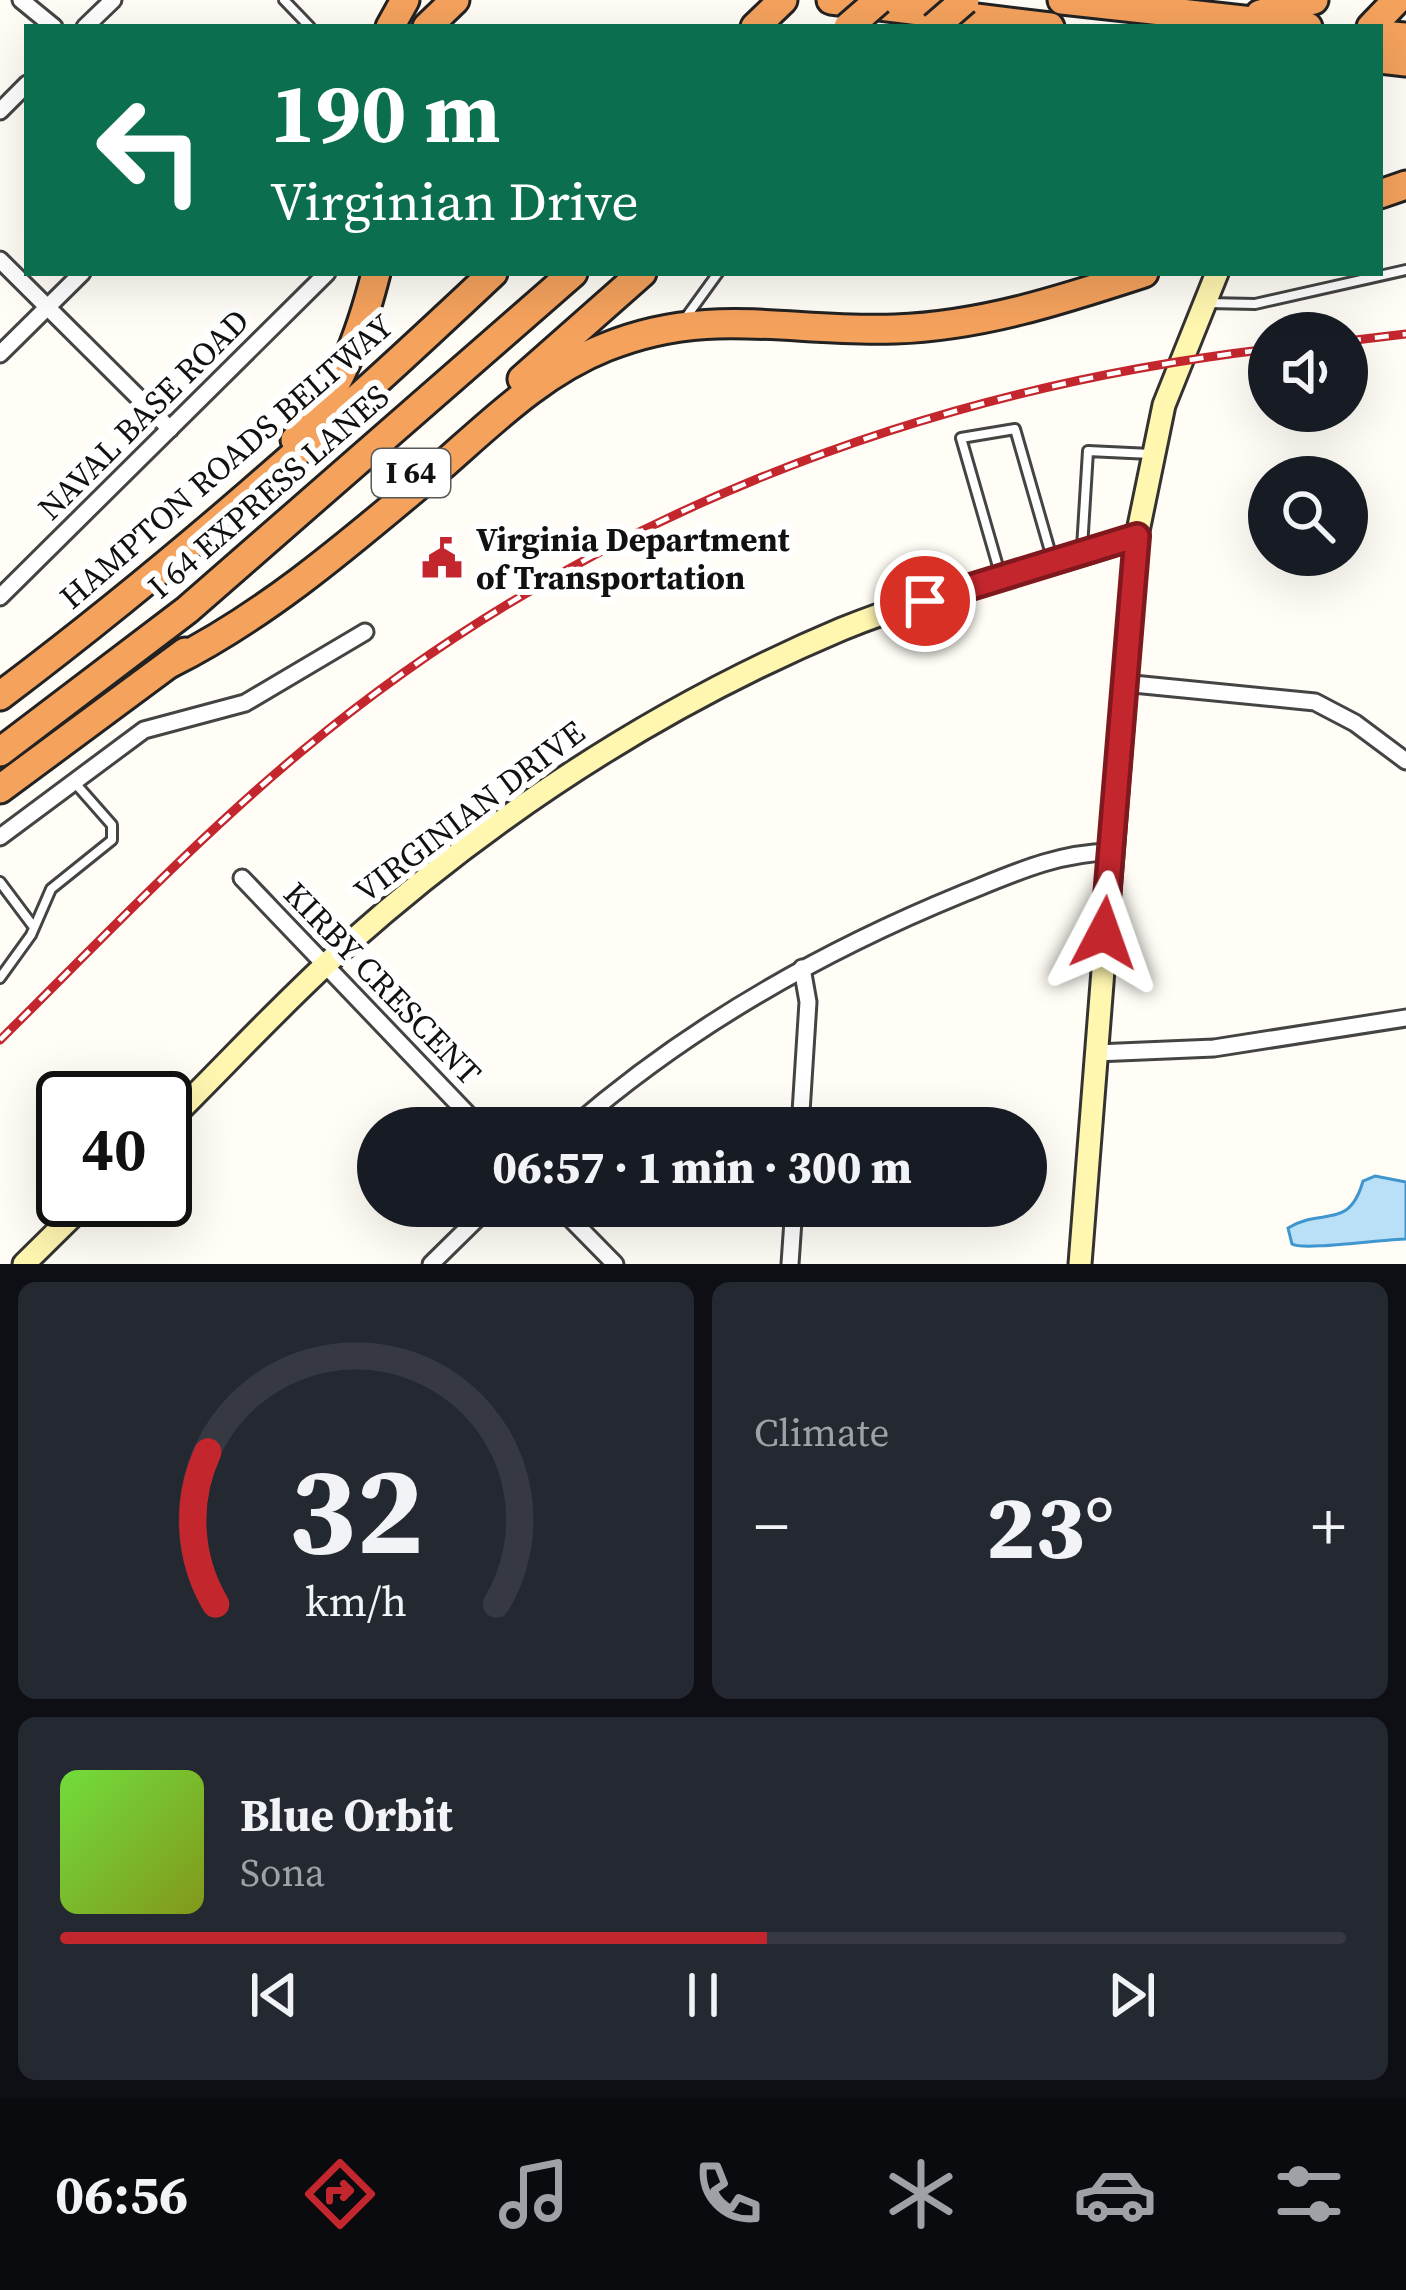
<!DOCTYPE html>
<html lang="en">
<head>
<meta charset="utf-8">
<style>
  :root { --surface:#171b24; --page:#242831; --text:#f1f3f6; --muted:#9ea1a6; --line:#363941; --accent:#c4262e }
  body { margin:0; font-family:"Source Serif 4",serif; background:var(--page); color:var(--text); height:100vh; display:flex; flex-direction:column; font-size:45px; white-space:nowrap }
  * { box-sizing:border-box; margin:0 }
  p { font-size:39px; color:var(--muted) }
  .icon { flex:none; width:66px; height:66px; fill:none; stroke:currentColor; stroke-width:2; stroke-linecap:round; stroke-linejoin:round }
  .map { position:relative; height:1264px; overflow:hidden }
  .panel { display:flex; flex-direction:column; gap:18px; padding:18px; background:#0d0f14; flex:1 }
  .panel>* { flex:none }
  .hud { position:absolute; left:24px; top:24px; width:1359px; height:252px; border-radius:0px; box-shadow:0 12px 48px #0002; background:#0b6e4f; color:#fff; overflow:hidden }
  .fabs { position:absolute; left:1248px; top:312px; display:grid; gap:24px }
  .fabs a { display:grid; place-items:center; width:120px; height:120px; border-radius:50%; background:var(--surface); box-shadow:0 12px 48px #0002; font-size:60px }
  .speed { position:absolute; left:36px; top:1071px; display:flex; gap:24px; font-size:60px; font-weight:700; text-align:center }
  .speed>* { display:grid; place-content:center; width:156px; height:156px; border-radius:50%; background:var(--surface); box-shadow:0 12px 48px #0002; line-height:1 }
  .speed .limit { border:6px solid #111; border-radius:18px; background:#fff; color:#111 }
  .pin { position:absolute; display:grid; place-items:center; width:102px; height:102px; color:#fff; margin:-51px; border:6px solid #fff; border-radius:50%; box-shadow:0 3px 12px #0007 }
  .me { position:absolute; width:132px; margin:-66px; rotate:4deg; stroke-linejoin:round; filter:drop-shadow(0 0 9px #0008) }
  .turn { display:flex; align-items:center; gap:42px; height:252px; padding:0 48px; font-size:54px }
  .turn .icon { width:156px; height:156px; stroke-width:2.5 }
  .turn b { display:block; font-size:84px; line-height:102px }
  .big { font-size:90px; font-weight:800; line-height:1.1 }
  .panel .widget { flex:1; display:flex; flex-direction:column; justify-content:center; gap:18px; min-width:0; padding:0 42px; border-radius:18px; background:var(--page) }
  .panel .dial { align-items:center; gap:0 }
  .dial svg { height:312px; overflow:visible; fill:none; stroke:var(--line); stroke-width:7; stroke-linecap:round; text-anchor:middle }
  .dial text { fill:var(--text); stroke:none }
  .song { display:flex; align-items:center; gap:36px }
  .cover { width:144px; height:144px; border-radius:18px; background:linear-gradient(135deg,hsl(100 70% 55%),hsl(70 70% 35%)) }
  .played { height:12px; border-radius:6px; background:linear-gradient(90deg,var(--accent) 55%,var(--line) 55%) }
  .keys { display:flex; justify-content:space-around; direction:ltr }
  .heat { display:flex; justify-content:space-between; align-items:center; font-size:66px; direction:ltr }
  .panel .tiles { flex:1; display:grid; gap:18px; grid-template-columns:1fr 1fr }
  .widget:last-child { grid-column:span 2 }
  .trip { position:absolute; left:357px; top:1107px; width:690px; height:120px; border-radius:60px; background:var(--surface); box-shadow:0 12px 48px #0002; font-weight:800; line-height:120px; text-align:center }
  .dock { display:flex; height:192px; justify-content:space-around; align-items:center; background:#090b0e; color:var(--muted) }
  .dock .icon { width:84px; height:84px }
  .dock .current { color:var(--accent) }
  .dock b { font-size:54px; color:var(--text) }
  .map>svg:first-child { display:block }
</style>
</head>
<body>
<div class="map">
<svg width="1406" height="1264" viewBox="0 0 1406 1264">
  <rect width="100%" height="100%" fill="#fffdf5"/>
  <path fill="#b9e0f7" stroke="#3f96cf" stroke-width="3" d="M1375,1176L1406,1182V1239C1384,1239 1302,1251 1292,1244L1288,1228C1322,1207 1349,1231 1363,1181Z"/>
  <g fill="none" stroke-linecap="round" stroke-linejoin="round">
    <g stroke="#444" stroke-width="14">
      <g id="lane">
        <path d="M284,0L310,27"/>
        <path d="M1208,303L1255,304L1406,270"/>
        <path d="M684,320L718,273"/>
        <path d="M1082,548L1088,451L1151,454"/>
        <path d="M1001,577L961,438L1015,429L1052,558"/>
        <path d="M0,882L33,926"/>
        <path d="M0,978L31,935L51,889L112,840V825L75,783"/>
      </g>
    </g>
    <g stroke="#444" stroke-width="21">
      <g id="street">
        <path d="M21,0L54,27"/>
        <path d="M85,27L113,0"/>
        <path d="M0,111L27,84"/>
        <path d="M0,260L170,429"/>
        <path d="M0,354L82,273"/>
        <path d="M0,597L327,273"/>
        <path d="M1123,683L1315,702L1355,723L1406,761"/>
        <path d="M0,837L144,730L245,703L365,632"/>
        <path d="M242,878L481,1128"/>
        <path d="M1096,1053L1214,1048L1406,1018"/>
        <path d="M572,1128C688,1027 820,952 962,894C1012,874 1056,853 1110,852"/>
        <path d="M800,1128L808,1002L802,968"/>
        <path d="M558,1206L615,1264"/>
        <path d="M431,1264L490,1206"/>
        <path d="M790,1264L794,1206"/>
      </g>
    </g>
    <g stroke="#333" stroke-width="27">
      <g id="secondary">
        <path d="M165,1125C225,1066 283,1002 346,946C494,814 659,706 842,629C937,590 1040,571 1137,536"/>
        <path d="M24,1264L89,1200"/>
        <path d="M1080,1264L1137,536L1164,405L1217,273"/>
      </g>
    </g>
    <g stroke="#222" stroke-width="33">
      <g id="highway">
        <path d="M831,0L1050,27"/>
        <path d="M1062,0L1308,27"/>
        <path d="M1260,14L1314,0"/>
        <path d="M390,27L405,0"/>
        <path d="M427,27L455,0"/>
        <path d="M755,27L783,0"/>
        <path d="M1371,27L1397,0"/>
        <path d="M1380,35L1406,37"/>
        <path d="M1380,59L1406,62"/>
        <path d="M1380,194L1406,185"/>
        <path d="M522,379L642,273"/>
        <path d="M295,440C339,396 361,332 376,273"/>
        <path d="M171,663C271,613 359,535 444,464C494,420 543,372 606,347C709,305 791,333 895,329C982,326 1061,300 1144,273"/>
        <path d="M0,696C174,565 335,422 493,273"/>
        <path d="M0,752L187,610L573,273"/>
        <path d="M0,789L185,652"/>
      </g>
    </g>
    <use href="#lane" stroke="#fff" stroke-width="8"/>
    <use href="#street" stroke="#fff" stroke-width="15"/>
    <use href="#secondary" stroke="#fff6b0" stroke-width="21"/>
    <use href="#highway" stroke="#f5a25d" stroke-width="27"/>
    <g stroke="#c4262e" stroke-width="9">
      <g id="rail">
        <path d="M1347,341L1406,334"/>
        <path d="M0,1040C99,942 195,840 302,751C578,521 914,391 1269,349"/>
      </g>
    </g>
    <use href="#rail" stroke="#fff" stroke-width="4.5" stroke-dasharray="14" stroke-linecap="butt"/>
    <g stroke="#222" stroke-width="33" stroke-linecap="butt">
      <g id="highway-bridge">
        <path d="M848,27L879,0"/>
        <path d="M934,27L965,0"/>
      </g>
    </g>
    <use href="#highway-bridge" stroke="#f5a25d" stroke-width="27"/>
  </g>
  <g fill="none" stroke-linecap="round" stroke-linejoin="round">
    <g stroke="#7f191e" stroke-width="30">
      <path id="route" d="M925,601L1137,536L1104,933"/>
    </g>
    <use href="#route" stroke="#c4262e" stroke-width="21"/>
  </g>
  <defs>
    <g id="civic-bare" transform="scale(3.24)"><path d="M-.6-6.5H3V-4.5H.6V-3L4-1V1h2V6H-6V1h2V-1L-.6-3ZM-1.2 2.5V6h2.4V2.5Z" fill="#c4262e" stroke="#fff" stroke-width="2.5" paint-order="stroke"/></g>
  </defs>
  <g fill-rule="evenodd">
    <use href="#civic-bare" x="442" y="558"/>
  </g>
  <g text-anchor="middle" stroke-width="12" stroke-linejoin="round" paint-order="stroke">
    <rect fill="#fff" stroke="#585858" stroke-width="3" x="372" y="449" width="78" height="48" rx="9"/>
    <g font-size="30" font-weight="bold" fill="#111">
      <text x="411" y="483">I 64</text>
    </g>
    <g font-size="33" fill="#111" stroke="#fff">
      <text transform="translate(143 414) rotate(-45)" y="12">NAVAL BASE ROAD</text>
      <text transform="translate(226 461) rotate(-41)" y="12">HAMPTON ROADS BELTWAY</text>
      <text transform="translate(268 491) rotate(-41)" y="12">I 64 EXPRESS LANES</text>
      <text transform="translate(469 811) rotate(-37)" y="12">VIRGINIAN DRIVE</text>
      <text transform="translate(383 983) rotate(46)" y="12">KIRBY CRESCENT</text>
    </g>
    <g font-size="33" font-weight="bold" fill="#111" stroke="#fff" text-anchor="start">
      <text x="476" y="551">Virginia Department<tspan x="476" dy="38">of Transportation</tspan></text>
    </g>
  </g>
</svg>
<div class="fabs">
<a><svg class="icon" aria-label="sound" viewBox="0 0 24 24"><path d="M4 9h4l5-4v14l-5-4H4zM17 9q2 3 0 6"/></svg></a>
<a><svg class="icon" aria-label="search" viewBox="0 0 24 24"><circle cx="10" cy="10" r="6"/><path d="M15 15l6 6"/></svg></a>
</div>
<div class="speed"><div class="limit">40</div></div>
<div class="pin" style="left:925px;top:601px;background:#d93025"><svg class="icon" aria-label="arrive" viewBox="0 0 24 24"><path d="M6 21V4h12l-3 4 3 4H6"/></svg></div>
<svg class="me" style="left:1104px;top:933px" viewBox="-20 -20 40 40"><path d="M0-17L14 15 0 8-14 15z" fill="#c4262e" stroke="#fff" stroke-width="4"/></svg>
<div class="trip">06:57 · 1 min · 300 m</div>
<div class="hud">
<div class="turn"><svg class="icon" aria-label="left" viewBox="0 0 24 24"><path d="M17 20v-9H6M10 6l-5 5 5 5"/></svg><div><b>190 m</b>Virginian Drive</div></div>
</div>
</div>
<section class="panel">
<div class="tiles">
<div class="widget dial"><svg viewBox="0 0 100 80">
<path d="M14 69A42 42 0 1 1 86 69"/>
<path d="M14 69A42 42 0 0 1 12 30" stroke="#c4262e"/>
<text x="50" y="56" font-size="32" font-weight="700">32</text>
<text x="50" y="72" font-size="11">km/h</text>
</svg></div>
<div class="widget"><p>Climate</p>
<div class="heat"><a>−</a><b class="big">23°</b><a>+</a></div>
</div>
<div class="widget">
<div class="song"><i class="cover"></i><div><b>Blue Orbit</b><p>Sona</p></div></div>
<div class="played"></div>
<div class="keys"><svg class="icon" aria-label="previous" viewBox="0 0 24 24"><path d="M18 5L8 12l10 7zM5 5v14"/></svg><svg class="icon" aria-label="pause" viewBox="0 0 24 24"><path d="M8 5v14M16 5v14"/></svg><svg class="icon" aria-label="next" viewBox="0 0 24 24"><path d="M6 5l10 7-10 7zM19 5v14"/></svg></div>
</div>
</div>
</section>
<nav class="dock">
<b>06:56</b>
<svg class="icon current" aria-label="directions" viewBox="0 0 24 24"><path d="M12 3l9 9-9 9-9-9zM9 14v-3h6M13 9l2 2-2 2"/></svg>
<svg class="icon" aria-label="music" viewBox="0 0 24 24"><path d="M9 18V5l10-2v13"/><circle cx="6" cy="18" r="3"/><circle cx="16" cy="16" r="3"/></svg>
<svg class="icon" aria-label="phone" viewBox="0 0 24 24"><path d="M5 4h4l2 5-3 2q2 4 5 5l2-3 5 2v4C11 20 4 13 5 4z"/></svg>
<svg class="icon" aria-label="climate" viewBox="0 0 24 24"><path d="M12 3v18M4 7l16 10M4 17L20 7"/></svg>
<svg class="icon" aria-label="car" viewBox="0 0 24 24"><path d="M5 17H2v-5l4-1 3-4h7l3 4 3 1v5h-3M9 17h6M6 11h13"/><circle cx="7" cy="17" r="2"/><circle cx="17" cy="17" r="2"/></svg>
<svg class="icon" aria-label="filters" viewBox="0 0 24 24"><path d="M4 7h16M4 17h16"/><circle cx="9" cy="7" r="2"/><circle cx="15" cy="17" r="2"/></svg>
</nav>
</body>
</html>
